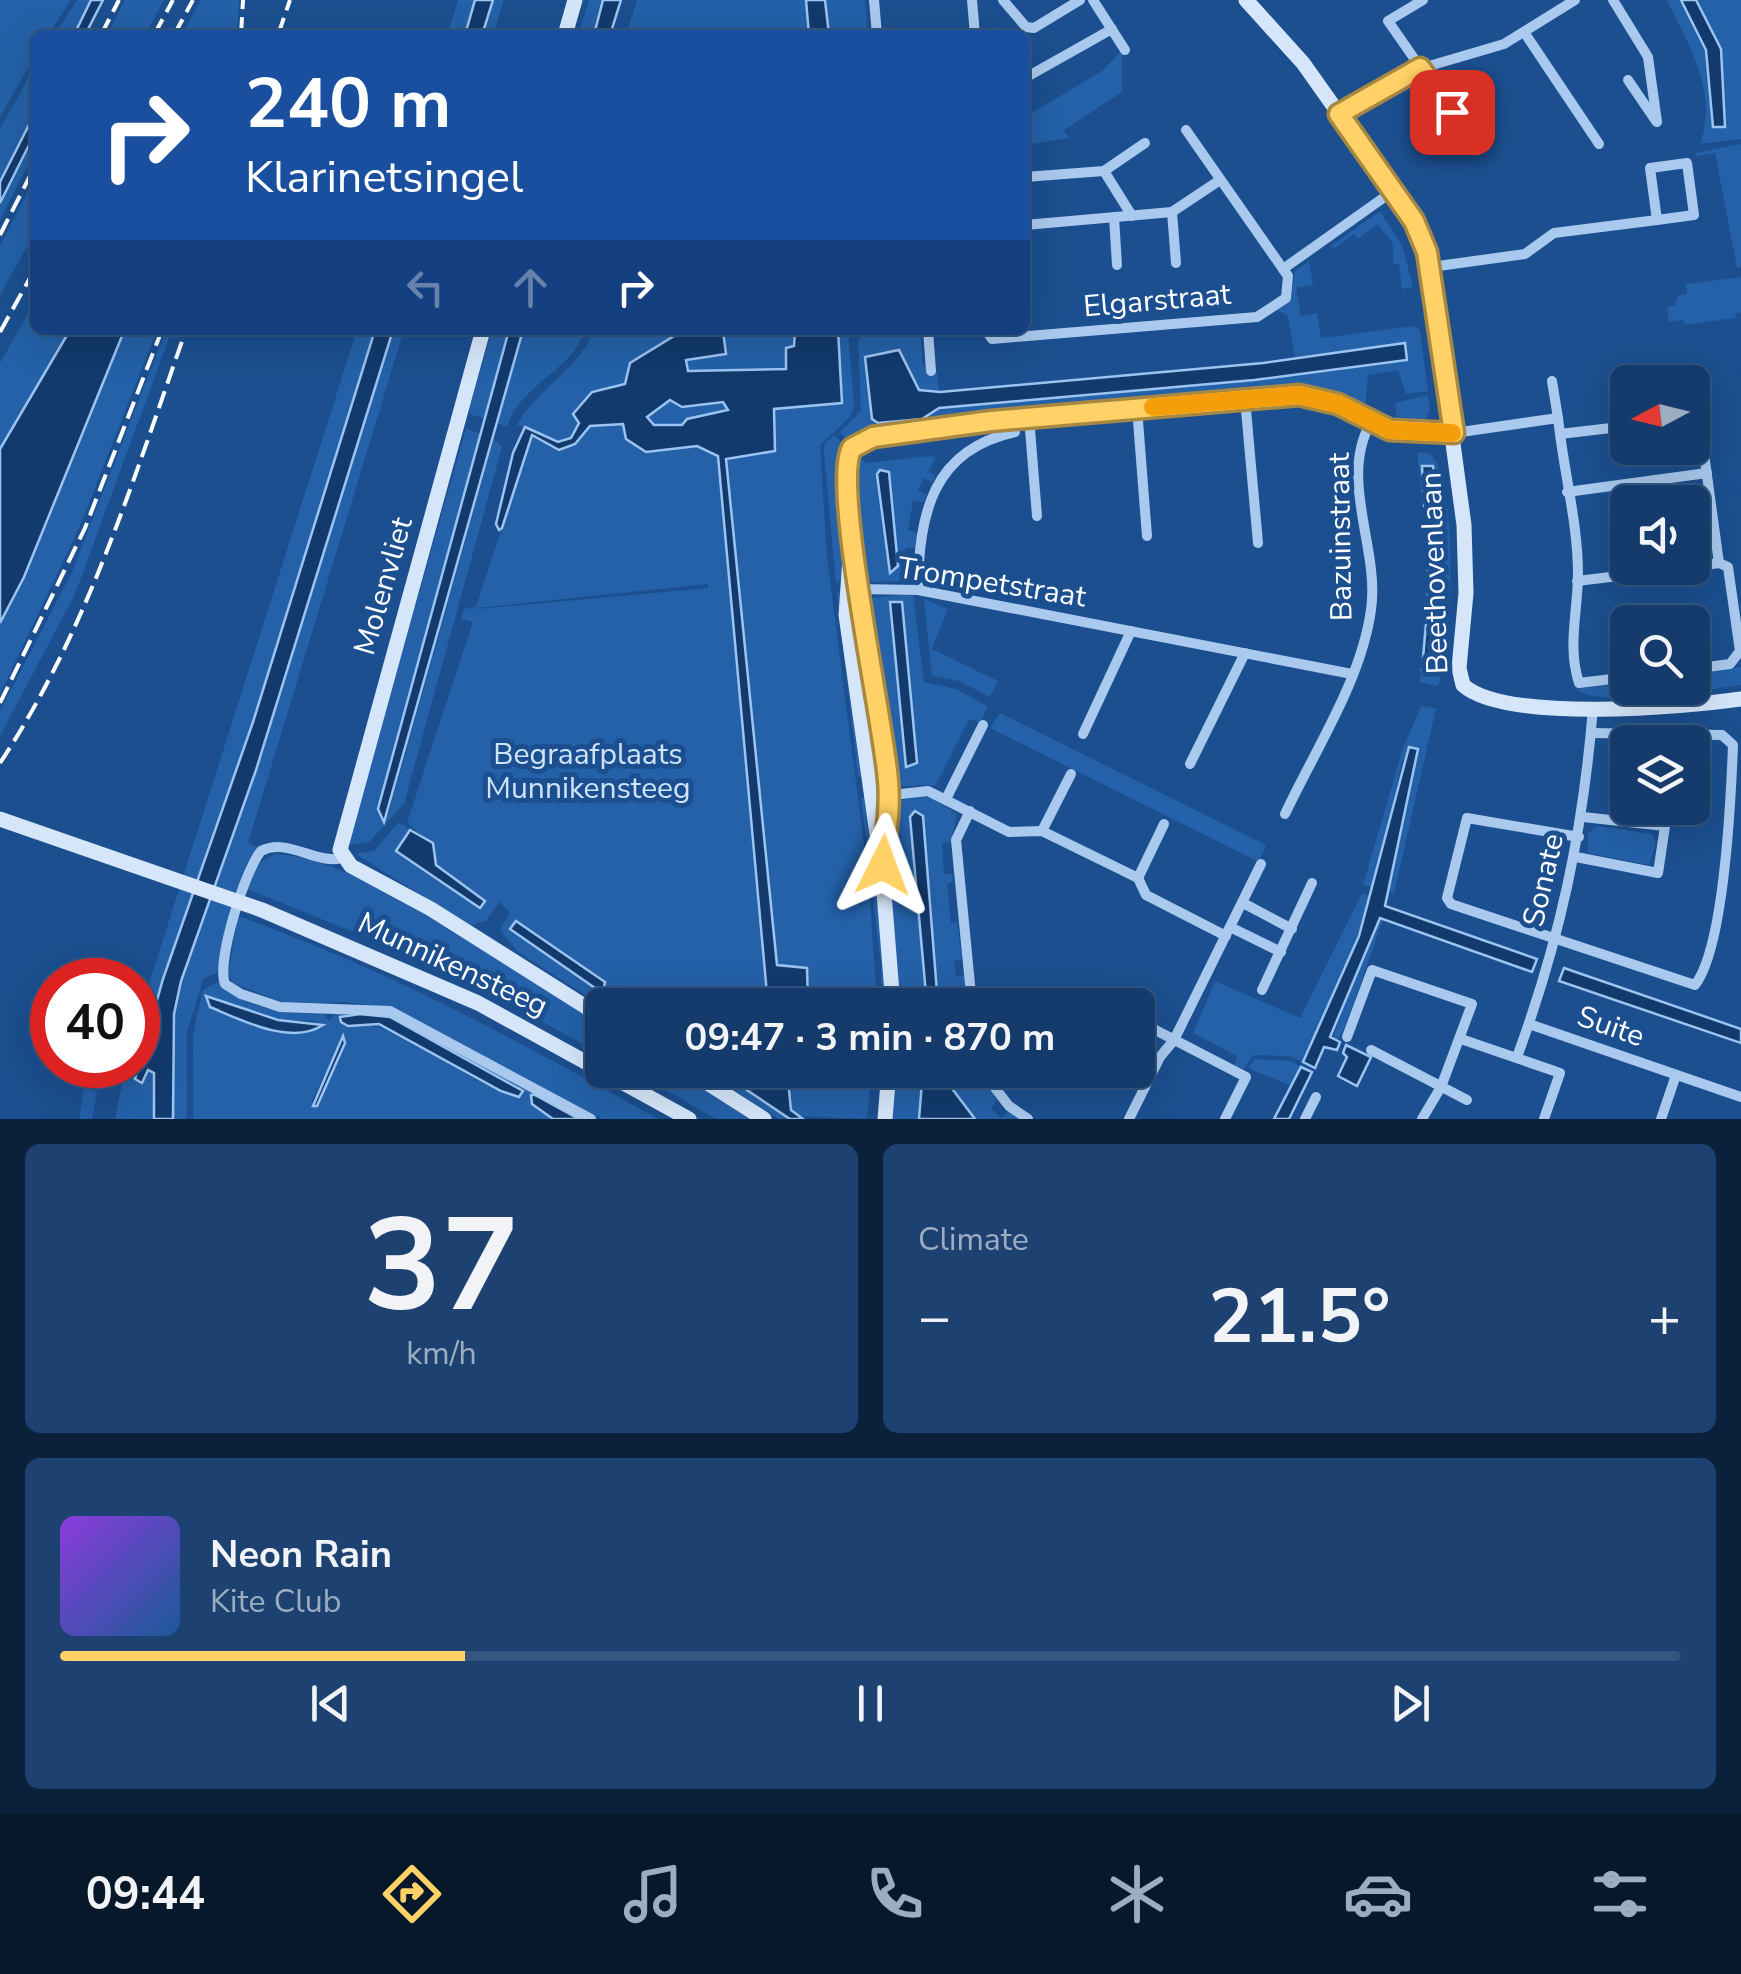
<!DOCTYPE html>
<html lang="en">
<head>
<meta charset="utf-8">
<style>
  :root { --surface:#143b6b; --page:#1d4271; --text:#f1f3f6; --muted:#9dadc1; --line:#33557e; --accent:#ffd166 }
  body { margin:0; font-family:"Nunito Sans",sans-serif; background:var(--page); color:var(--text); height:100vh; display:flex; flex-direction:column; font-size:38px; white-space:nowrap }
  * { box-sizing:border-box; margin:0 }
  p { font-size:32px; color:var(--muted) }
  .icon { flex:none; width:55px; height:55px; fill:none; stroke:currentColor; stroke-width:2; stroke-linecap:round; stroke-linejoin:round }
  .map { position:relative; height:1119px; overflow:hidden }
  .side { display:flex; flex-direction:column; gap:25px; padding:25px; background:#0b203b; flex:1 }
  .side>* { flex:none }
  .hud { position:absolute; left:30px; top:30px; width:1000px; height:305px; border-radius:15px; box-shadow:0 10px 40px #0002,0 0 0 2px var(--line); background:#1a4fa0; color:#fff; overflow:hidden }
  .needle { width:65px; rotate:263deg }
  .buttons { position:absolute; left:1610px; top:365px; display:grid; gap:20px }
  .buttons a { display:grid; place-items:center; width:100px; height:100px; border-radius:15px; background:var(--surface); box-shadow:0 10px 40px #0002,0 0 0 2px var(--line); font-size:50px }
  .speed { position:absolute; left:30px; top:958px; display:flex; gap:20px; font-size:50px; font-weight:700; text-align:center }
  .speed>* { display:grid; place-content:center; width:130px; height:130px; border-radius:50%; background:var(--surface); box-shadow:0 10px 40px #0002,0 0 0 2px var(--line); line-height:1 }
  .speed .limit { border:15px solid #d22; background:#fff; color:#111 }
  .pin { position:absolute; display:grid; place-items:center; width:85px; height:85px; color:#fff; margin:-42px; border-radius:20px; box-shadow:0 5px 15px #0006 }
  .me { position:absolute; width:110px; margin:-55px; rotate:3deg; stroke-linejoin:round; filter:drop-shadow(0 0 8px #0008) }
  .turn { display:flex; align-items:center; gap:35px; height:210px; padding:0 50px; font-size:45px }
  .turn .icon { width:130px; height:130px; stroke-width:2.5 }
  .turn b { display:block; font-size:70px; line-height:85px }
  .lanes { display:flex; align-items:center; height:95px; padding:0 50px; background:#0003; justify-content:center; gap:50px; direction:ltr }
  .lanes .off { opacity:.35 }
  .big { font-size:75px; font-weight:700; line-height:1.1 }
  .side .tile { flex:1; display:flex; flex-direction:column; justify-content:center; gap:15px; min-width:0; padding:0 35px; border-radius:15px; background:var(--page) }
  .side .dial { align-items:center; gap:0 }
  .dial b { font-size:130px; line-height:1 }
  .song { display:flex; align-items:center; gap:30px }
  .cover { width:120px; height:120px; border-radius:15px; background:linear-gradient(135deg,hsl(270 70% 55%),hsl(210 70% 35%)) }
  .played { height:10px; border-radius:5px; background:linear-gradient(90deg,var(--accent) 25%,var(--line) 25%) }
  .keys { display:flex; justify-content:space-around; direction:ltr }
  .heat { display:flex; justify-content:space-between; align-items:center; font-size:55px; direction:ltr }
  .side .tiles { flex:1; display:grid; gap:25px; grid-template-columns:1fr 1fr }
  .tile:last-child { grid-column:span 2 }
  .trip { position:absolute; left:585px; top:988px; width:570px; height:100px; border-radius:15px; background:var(--surface); box-shadow:0 10px 40px #0002,0 0 0 2px var(--line); font-weight:700; line-height:100px; text-align:center }
  .tabs { display:flex; height:160px; justify-content:space-around; align-items:center; background:#08182b; color:var(--muted) }
  .tabs .icon { width:70px; height:70px }
  .tabs .selected { color:var(--accent) }
  .tabs b { font-size:45px; color:var(--text) }
  .map>svg:first-child { display:block }
</style>
</head>
<body>
<div class="map">
<svg width="1741" height="1119" viewBox="0 0 1741 1119">
  <rect width="100%" height="100%" fill="#1b4f8f"/>
  <g fill="#2461a8" fill-rule="evenodd">
    <path d="M0,0H71L48,35H35V56L0,117Z"/>
    <path d="M77,0H91L74,35H55Z"/>
    <path d="M125,0H164L145,35H107Z"/>
    <path d="M201,0H239L237,35H182Z"/>
    <path d="M458,0H475L465,35H447Z"/>
    <path d="M493,0H504L493,35H482Z"/>
    <path d="M589,0H603L594,35H578Z"/>
    <path d="M637,0H806L809,35H681L680,30L626,35Z"/>
    <path d="M825,0H865L868,35H829Z"/>
    <path d="M1667,0H1741V139L1700,144C1719,93 1689,46 1667,0Z"/>
    <path d="M1122,50V92L1064,130L1069,138L1025,145V117L1102,71Z"/>
    <path d="M35,66V113L0,182V129Z"/>
    <path d="M35,133V151L0,220V203Z"/>
    <path d="M1741,144V267L1737,268L1715,153L1697,156L1696,153Z"/>
    <path d="M35,177V232L0,295V246Z"/>
    <path d="M1380,211L1402,245L1413,287L1402,289L1399,264H1393V244L1378,224L1358,239L1354,234L1334,249L1331,246Z"/>
    <path d="M1309,261L1313,285L1296,288L1301,316L1317,313L1321,338L1414,326L1420,330L1428,391L1406,394L1398,370L1368,375L1365,412L1341,399L860,432L847,439L840,432L861,411L858,340L869,330H920L923,365L929,373H937L939,392L919,390L899,350L865,357L875,423L925,418L939,408L1254,380L1408,359L1405,343L1295,358L1288,316L1277,310L1291,300L1295,271Z"/>
    <path d="M1741,277V314L1737,312L1735,318L1685,325L1683,320L1669,322L1667,307L1675,305L1678,295L1687,294L1686,284Z"/>
    <path d="M35,301V330H70L0,449V363Z"/>
    <path d="M132,330H157L80,526L0,694V623L24,577L122,335Z"/>
    <path d="M166,330H172L75,594L0,736V711L72,572Z"/>
    <path d="M357,330H375C334,461 296,594 252,724C212,842 166,958 135,1079L145,1080L149,1069L154,1073V1119H115L126,1065H138V1024L145,996Z"/>
    <path d="M393,330H404L248,843L258,847L246,865L217,973L204,978L187,1031V1119H173L174,1014L181,981L256,770Z"/>
    <path d="M492,330H509L485,419L470,414V407Z"/>
    <path d="M523,330H584C577,367 519,385 507,427L497,423Z"/>
    <path d="M592,330H828L795,333L786,369L687,371L685,360L694,358L723,331L618,388L592,392L571,438L562,442L517,425C532,393 589,361 592,330Z"/>
    <path d="M838,330H848L854,407L849,418L820,445L827,557L869,883L877,1005H808L807,966H777L726,458L775,451L774,409L842,403Z"/>
    <path d="M1428,395L1430,410L1423,428L1396,425L1386,419L1397,417L1395,403Z"/>
    <path d="M670,400L683,407L723,402L728,410L688,419L682,425H654L647,417Z"/>
    <path d="M623,424L626,439L646,452L698,446L718,456L773,1005H638L618,991L610,1003L602,1006L518,952L500,930L510,912L499,902L486,921L470,926L356,854L374,851L399,822L410,830L396,851L480,907L485,900L436,865L433,845L407,823L473,622L461,619L464,609L476,607L532,435L559,450L575,444L590,426ZM708,584V588L477,609V608ZM516,921L606,983L595,988L511,929Z"/>
    <path d="M466,429L482,434L378,809L388,816L494,439L502,447L404,804L369,842L347,845Z"/>
    <path d="M834,435L843,443C828,475 851,538 843,577L836,584L824,452L825,443Z"/>
    <path d="M1417,452L1430,454C1459,477 1453,654 1438,686L1420,682L1428,556ZM1420,472L1442,555L1437,656Z"/>
    <path d="M929,456L936,457L928,471L935,476L932,482L924,478L918,490L926,495L924,502L913,501L908,530L917,533L915,548H905L904,562L914,563L915,568H905L906,581L873,582L866,575L853,466L858,457L867,463Z"/>
    <path d="M841,591L867,775L858,777L837,592Z"/>
    <path d="M913,594L924,682L956,689L988,707L980,723L969,719L936,785L902,786L896,780L869,598ZM891,602H902L916,766L890,610Z"/>
    <path d="M850,598H856L884,773L874,775Z"/>
    <path d="M924,599L948,609L932,649L998,681L990,697L959,681L932,676Z"/>
    <path d="M1741,667V685C1701,690 1608,710 1575,689L1627,682L1628,688H1692L1693,673Z"/>
    <path d="M1421,706L1436,708L1394,894L1386,891L1418,749L1412,747L1402,762L1373,887L1363,885L1403,748Z"/>
    <path d="M1000,713L1266,845L1259,862L990,728Z"/>
    <path d="M929,796L957,814L951,842L942,843L944,874H952L953,882L947,884L951,923H957L962,959L954,961L956,976L964,975L965,1005H938L920,812L910,817L927,1005H898L887,842L894,801Z"/>
    <path d="M869,797L884,928L887,1005H881V964L861,798Z"/>
    <path d="M1597,826L1652,834L1656,843L1649,865L1588,853V833Z"/>
    <path d="M274,854C362,857 524,974 602,1023V1054L445,969L247,889L256,865Z"/>
    <path d="M1362,893L1370,896L1341,984L1303,1062L1290,1056L1254,1055L1243,1069L1235,1066L1237,1056L1193,1033L1215,981L1300,1018Z"/>
    <path d="M238,916C386,969 521,1042 658,1119H602L392,1008L343,1002L289,1005L233,983L228,974Z"/>
    <path d="M1383,919L1346,1025L1337,1041L1332,1039L1378,920Z"/>
    <path d="M219,981C240,1010 291,1014 323,1013L329,1021L337,1012L389,1014L585,1119L535,1095L532,1104L553,1119H193V1034L203,990ZM206,996L278,1020L318,1021L290,1033L210,1007ZM390,1017L482,1068L517,1095C457,1085 413,1018 348,1026ZM344,1036L345,1043L314,1106L312,1101Z"/>
    <path d="M1255,1059L1291,1061L1301,1067L1291,1086C1277,1079 1262,1075 1248,1068Z"/>
    <path d="M631,1070H676L752,1119H716Z"/>
    <path d="M702,1070H717L790,1119H779Z"/>
    <path d="M787,1070H872L867,1119L798,1116L791,1111Z"/>
    <path d="M894,1070H923L919,1119H890Z"/>
    <path d="M938,1070H965L969,1079L978,1076L997,1100L991,1108L1001,1118L1009,1111L1020,1119H975Z"/>
    <path d="M84,1088L97,1092L92,1119H79Z"/>
  </g>
  <g fill="#123a6d" stroke="#9cc4f0" stroke-width="2.5" fill-rule="evenodd">
    <path d="M91,0H103L85,35H74Z"/>
    <path d="M475,0H493L482,35H465Z"/>
    <path d="M603,0H621L610,35H594Z"/>
    <path d="M806,0H825L829,35H809Z"/>
    <path d="M1681,0H1696L1721,49L1725,127H1713L1706,50Z"/>
    <path d="M35,113V133L0,203V182Z"/>
    <path d="M70,330L133,332L122,336L24,577L0,623V449Z"/>
    <path d="M375,330H393L256,770L181,981L174,1014L173,1119H154V1073L148,1070L142,1083L135,1079L163,979L253,722Z"/>
    <path d="M509,330H523L384,822L378,809Z"/>
    <path d="M838,330L842,403L774,409L775,451L726,459L777,965L807,968L808,1005H768L718,456L697,446L646,452L626,439L623,424L590,426L575,444L559,450L532,435L502,528L499,530L496,524L513,453L525,427L558,442L571,438L579,423L573,414L592,392L625,384L630,363L674,336L723,331L726,354L686,360L688,371L786,369V348L794,346L795,332ZM670,400L682,407L723,402L728,410L687,419L682,425H654L647,417Z"/>
    <path d="M1405,343L1407,360L1254,380L939,408L922,419L878,423L872,419L865,357L899,350L919,390L940,392L1263,363Z"/>
    <path d="M1422,466H1433L1442,555L1434,672L1422,670L1429,591Z"/>
    <path d="M880,470L889,472L898,566L890,573L877,474Z"/>
    <path d="M890,602H902L917,763L906,767Z"/>
    <path d="M1409,747L1418,749L1385,906L1537,959L1532,972L1380,918L1330,1037L1340,1042L1337,1050L1324,1047L1315,1068L1303,1062L1359,936Z"/>
    <path d="M915,811L923,816L938,1005H927L910,817Z"/>
    <path d="M410,830L433,843L436,865L485,901L480,908L396,851Z"/>
    <path d="M516,921L605,982L604,987L595,988L510,929Z"/>
    <path d="M1564,968L1741,1029V1043L1559,981Z"/>
    <path d="M206,996L278,1020L323,1025C291,1046 241,1020 210,1007Z"/>
    <path d="M360,1014L390,1017L523,1091L519,1097L501,1091L379,1024L348,1026L341,1022L340,1017Z"/>
    <path d="M343,1036L345,1043L317,1106H313Z"/>
    <path d="M1346,1045L1371,1057L1357,1086L1338,1076L1347,1057L1343,1053Z"/>
    <path d="M1301,1067L1312,1072L1289,1119H1274Z"/>
    <path d="M717,1070H787L791,1110L803,1119H790Z"/>
    <path d="M923,1070H938L975,1119H919Z"/>
    <path d="M531,1095H535L579,1119H553L532,1104Z"/>
  </g>
  <g fill="none" stroke-linecap="round" stroke-linejoin="round">
    <g stroke="#a9c9ee" stroke-width="10">
      <path d="M874,0L877,35"/>
      <path d="M972,0L975,35"/>
      <path d="M1003,0L1026,27L1034,28L1080,0"/>
      <path d="M1093,0L1125,50"/>
      <path d="M1423,0L1388,21L1478,150"/>
      <path d="M1613,0L1648,57L1657,122"/>
      <path d="M1524,32L1599,144"/>
      <path d="M1025,78L1112,29"/>
      <path d="M1628,80L1656,121"/>
      <path d="M1339,114L1402,74L1504,44L1575,0"/>
      <path d="M1186,130L1283,269"/>
      <path d="M1687,163L1694,215L1657,220L1650,168Z"/>
      <path d="M1104,171L1132,216"/>
      <path d="M1025,177L1104,171L1145,143"/>
      <path d="M1172,212L1176,263"/>
      <path d="M1114,217L1117,265"/>
      <path d="M1025,225L1172,212L1220,180"/>
      <path d="M1431,267L1525,254L1554,233L1657,220"/>
      <path d="M928,330L931,371"/>
      <path d="M986,330L992,339L1257,317L1286,298L1288,276L1283,269L1393,191"/>
      <path d="M1552,381L1558,418"/>
      <path d="M1245,399L1258,543"/>
      <path d="M1137,408L1147,536"/>
      <path d="M1029,417L1037,516"/>
      <path d="M1692,417H1699L1719,563L1728,567L1740,651L1730,664L1692,669"/>
      <path d="M1454,433L1558,418L1560,434L1628,426"/>
      <path d="M1560,434C1566,480 1578,528 1578,574C1578,611 1567,646 1579,683L1628,677"/>
      <path d="M1567,492L1707,473"/>
      <path d="M1692,567L1719,563"/>
      <path d="M1577,581L1685,568"/>
      <path d="M857,589L918,590L1352,674"/>
      <path d="M918,590C919,514 932,450 1015,432"/>
      <path d="M1083,734L1131,631"/>
      <path d="M1190,764L1245,653"/>
      <path d="M883,796L928,791L1009,832L1042,831L1138,878L1146,895L1226,936"/>
      <path d="M946,799L983,725"/>
      <path d="M970,811L956,840L972,1005"/>
      <path d="M1285,814C1315,750 1361,681 1371,610C1380,548 1338,480 1371,422"/>
      <path d="M1042,831L1071,774"/>
      <path d="M1579,837L1467,818L1447,898L1451,904L1695,985C1725,946 1731,797 1733,745L1722,735L1591,733"/>
      <path d="M1576,857L1658,873L1665,826L1583,817"/>
      <path d="M343,858C315,865 288,837 261,851C245,870 216,962 225,984L241,994L280,1007L390,1011L591,1119"/>
      <path d="M1138,878L1164,824"/>
      <path d="M1243,903L1292,929"/>
      <path d="M1230,927L1281,952"/>
      <path d="M1262,990L1312,883"/>
      <path d="M1089,996L1106,1005"/>
      <path d="M1138,1021L1246,1077L1225,1119"/>
      <path d="M1529,1024L1741,1097"/>
      <path d="M1347,1037L1372,970L1472,1004L1441,1087L1422,1119"/>
      <path d="M1461,1039L1560,1073L1544,1119"/>
      <path d="M1371,1050L1467,1100"/>
      <path d="M1517,1057C1560,940 1583,832 1593,708"/>
      <path d="M981,1070L1009,1106L1028,1119"/>
      <path d="M1129,1119L1160,1057L1174,1040L1261,864"/>
      <path d="M1305,1119L1316,1097"/>
      <path d="M1661,1119L1676,1075"/>
    </g>
    <g stroke="#d6e6fa" stroke-width="15">
      <path d="M1246,0L1303,63L1405,207L1427,251L1464,525L1466,593L1459,668L1463,685C1505,723 1685,707 1741,699"/>
      <path d="M565,35L575,0"/>
      <path d="M483,330L340,850L351,866L431,909L602,1017"/>
      <path d="M850,559L846,615L877,834"/>
      <path d="M881,856L893,1005"/>
      <path d="M883,865L889,781L845,472L847,455L859,442L991,421L1299,395L1337,404L1398,432L1454,433"/>
      <path d="M262,910L478,1003L689,1119"/>
      <path d="M687,1070L764,1119"/>
      <path d="M885,1119L889,1070"/>
    </g>
    <g stroke="#fff" stroke-width="4" stroke-dasharray="18 8" stroke-linecap="butt">
      <path d="M101,35L119,0"/>
      <path d="M154,35L173,0"/>
      <path d="M174,35L193,0"/>
      <path d="M241,35L243,0"/>
      <path d="M278,35L290,0"/>
      <path d="M0,235L35,166"/>
      <path d="M0,332L35,269"/>
      <path d="M0,703L85,528L162,330"/>
      <path d="M0,763C88,630 133,480 186,330"/>
    </g>
    <path stroke="#d6e6fa" stroke-width="15" d="M0,819L262,910"/>
  </g>
  <g fill="none" stroke-linecap="round" stroke-linejoin="round">
    <g stroke="#a68842" stroke-width="25">
      <path id="route" d="M883,865C885,838 891,808 888,781C884,722 831,483 852,448L873,437L991,421L1299,395L1338,404L1390,430L1454,433L1427,252L1414,221L1339,114L1420,68L1452,112"/>
    </g>
    <use href="#route" stroke="#ffd166" stroke-width="18"/>
    <path stroke="#f59e0b" stroke-width="18" d="M1153,407L1299,395L1338,404L1390,430L1452,433"/>
  </g>
  <g text-anchor="middle" stroke-width="10" stroke-linejoin="round" paint-order="stroke">
    <g font-size="30" fill="#fff" stroke="#1b4f8f">
      <text transform="translate(1157 300) rotate(-5)" y="10">Elgarstraat</text>
      <text transform="translate(1340 537) rotate(-91)" y="10">Bazuinstraat</text>
      <text transform="translate(1434 573) rotate(-92)" y="10">Beethovenlaan</text>
      <text transform="translate(992 582) rotate(9)" y="10">Trompetstraat</text>
      <text transform="translate(383 586) rotate(-74)" y="10">Molenvliet</text>
      <text transform="translate(1543 880) rotate(-77)" y="10">Sonate</text>
      <text transform="translate(453 964) rotate(25)" y="10">Munnikensteeg</text>
      <text transform="translate(1611 1026) rotate(19)" y="10">Suite</text>
    </g>
    <g font-size="30" fill="#cfe3fa" stroke="#1b4f8f">
      <text x="588" y="764">Begraafplaats<tspan x="588" dy="34">Munnikensteeg</tspan></text>
    </g>
  </g>
</svg>
<div class="buttons">
<a><svg class="needle" viewBox="-14 -14 28 28"><path d="M0-13l5 13h-10z" fill="#e53935"/><path d="M0 13l5-13h-10z" fill="#9dadc1"/></svg></a>
<a><svg class="icon" aria-label="sound" viewBox="0 0 24 24"><path d="M4 9h4l5-4v14l-5-4H4zM17 9q2 3 0 6"/></svg></a>
<a><svg class="icon" aria-label="search" viewBox="0 0 24 24"><circle cx="10" cy="10" r="6"/><path d="M15 15l6 6"/></svg></a>
<a><svg class="icon" aria-label="layers" viewBox="0 0 24 24"><path d="M12 4l9 5-9 5-9-5zM3 14l9 5 9-5"/></svg></a>
</div>
<div class="speed"><div class="limit">40</div></div>
<div class="pin" style="left:1452px;top:112px;background:#d93025"><svg class="icon" aria-label="arrive" viewBox="0 0 24 24"><path d="M6 21V4h12l-3 4 3 4H6"/></svg></div>
<svg class="me" style="left:883px;top:865px" viewBox="-20 -20 40 40"><path d="M0-17L14 15 0 8-14 15z" fill="#ffd166" stroke="#fff" stroke-width="4"/></svg>
<div class="trip">09:47 · 3 min · 870 m</div>
<div class="hud">
<div class="turn"><svg class="icon" aria-label="right" viewBox="0 0 24 24"><path d="M7 20v-9h11M14 6l5 5-5 5"/></svg><div><b>240 m</b>Klarinetsingel</div></div>
<div class="lanes"><svg class="icon off" aria-label="left" viewBox="0 0 24 24"><path d="M17 20v-9H6M10 6l-5 5 5 5"/></svg><svg class="icon off" aria-label="ahead" viewBox="0 0 24 24"><path d="M12 20V5M6 11l6-6 6 6"/></svg><svg class="icon" aria-label="right" viewBox="0 0 24 24"><path d="M7 20v-9h11M14 6l5 5-5 5"/></svg></div>
</div>
</div>
<section class="side">
<div class="tiles">
<div class="tile dial"><b>37</b><p>km/h</p></div>
<div class="tile"><p>Climate</p>
<div class="heat"><a>−</a><b class="big">21.5°</b><a>+</a></div>
</div>
<div class="tile">
<div class="song"><i class="cover"></i><div><b>Neon Rain</b><p>Kite Club</p></div></div>
<div class="played"></div>
<div class="keys"><svg class="icon" aria-label="previous" viewBox="0 0 24 24"><path d="M18 5L8 12l10 7zM5 5v14"/></svg><svg class="icon" aria-label="pause" viewBox="0 0 24 24"><path d="M8 5v14M16 5v14"/></svg><svg class="icon" aria-label="next" viewBox="0 0 24 24"><path d="M6 5l10 7-10 7zM19 5v14"/></svg></div>
</div>
</div>
</section>
<nav class="tabs">
<b>09:44</b>
<svg class="icon selected" aria-label="directions" viewBox="0 0 24 24"><path d="M12 3l9 9-9 9-9-9zM9 14v-3h6M13 9l2 2-2 2"/></svg>
<svg class="icon" aria-label="music" viewBox="0 0 24 24"><path d="M9 18V5l10-2v13"/><circle cx="6" cy="18" r="3"/><circle cx="16" cy="16" r="3"/></svg>
<svg class="icon" aria-label="phone" viewBox="0 0 24 24"><path d="M5 4h4l2 5-3 2q2 4 5 5l2-3 5 2v4C11 20 4 13 5 4z"/></svg>
<svg class="icon" aria-label="climate" viewBox="0 0 24 24"><path d="M12 3v18M4 7l16 10M4 17L20 7"/></svg>
<svg class="icon" aria-label="car" viewBox="0 0 24 24"><path d="M5 17H2v-5l4-1 3-4h7l3 4 3 1v5h-3M9 17h6M6 11h13"/><circle cx="7" cy="17" r="2"/><circle cx="17" cy="17" r="2"/></svg>
<svg class="icon" aria-label="filters" viewBox="0 0 24 24"><path d="M4 7h16M4 17h16"/><circle cx="9" cy="7" r="2"/><circle cx="15" cy="17" r="2"/></svg>
</nav>
</body>
</html>
